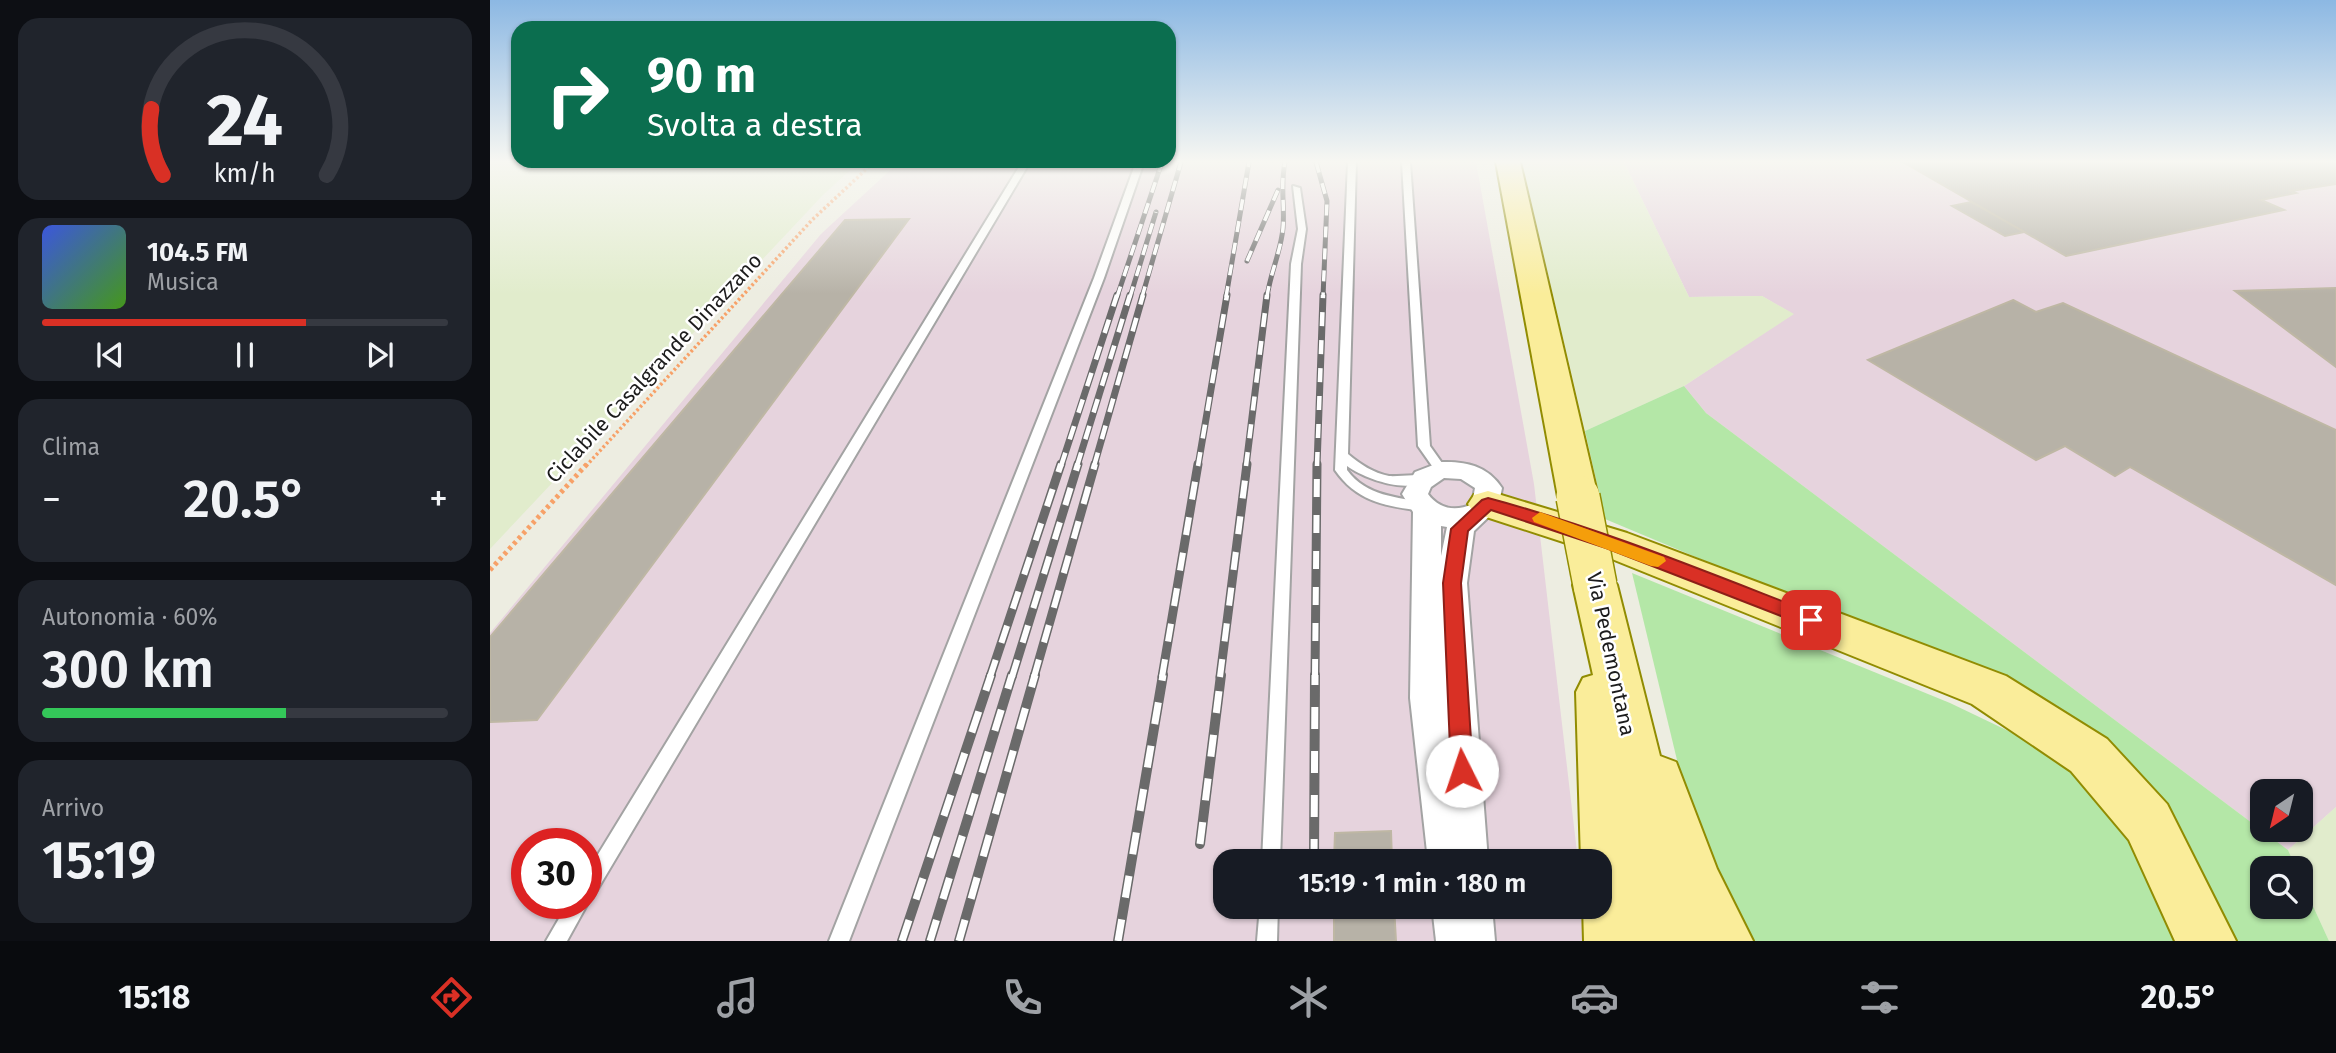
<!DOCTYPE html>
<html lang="it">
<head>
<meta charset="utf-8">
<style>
  :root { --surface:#171b24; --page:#20242c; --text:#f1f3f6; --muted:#9ea1a6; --line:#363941; --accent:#d93025 }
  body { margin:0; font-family:"Fira Sans",sans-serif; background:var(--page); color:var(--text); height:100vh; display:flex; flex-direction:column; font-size:26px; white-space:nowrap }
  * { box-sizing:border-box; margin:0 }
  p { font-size:23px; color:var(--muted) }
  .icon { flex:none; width:38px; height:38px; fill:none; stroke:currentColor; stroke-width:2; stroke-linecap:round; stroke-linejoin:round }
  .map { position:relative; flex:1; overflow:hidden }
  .side { display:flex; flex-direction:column; gap:18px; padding:18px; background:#0d0f14; width:490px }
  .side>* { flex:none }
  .banner { position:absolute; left:21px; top:21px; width:665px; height:147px; border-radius:21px; box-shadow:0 2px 5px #0004; background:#0b6e4f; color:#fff; overflow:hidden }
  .needle { width:46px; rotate:215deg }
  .controls { position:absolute; left:1760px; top:779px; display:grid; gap:14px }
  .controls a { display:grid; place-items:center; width:63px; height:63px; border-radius:14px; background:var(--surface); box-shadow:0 2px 5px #0004; font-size:35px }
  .speed { position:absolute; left:21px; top:828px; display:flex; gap:14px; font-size:35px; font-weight:700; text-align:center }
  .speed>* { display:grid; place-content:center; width:91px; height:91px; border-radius:50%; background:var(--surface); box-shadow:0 2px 5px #0004; line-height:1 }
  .speed .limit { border:10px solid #d22; background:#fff; color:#111 }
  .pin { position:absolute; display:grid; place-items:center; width:60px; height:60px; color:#fff; margin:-30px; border-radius:14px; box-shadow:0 4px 10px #0006 }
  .me { position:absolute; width:77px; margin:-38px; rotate:356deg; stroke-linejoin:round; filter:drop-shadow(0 0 5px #0008) }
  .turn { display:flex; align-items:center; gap:24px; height:147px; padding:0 21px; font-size:32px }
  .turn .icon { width:91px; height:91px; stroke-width:2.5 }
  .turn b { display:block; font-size:49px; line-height:60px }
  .big { font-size:52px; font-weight:600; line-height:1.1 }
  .side .card { flex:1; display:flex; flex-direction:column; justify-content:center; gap:10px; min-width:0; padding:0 24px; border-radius:21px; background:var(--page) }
  .side .dial { align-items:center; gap:0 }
  .dial svg { height:182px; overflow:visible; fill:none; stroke:var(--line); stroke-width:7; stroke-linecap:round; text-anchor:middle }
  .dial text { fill:var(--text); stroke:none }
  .song { display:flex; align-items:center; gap:21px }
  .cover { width:84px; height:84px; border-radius:10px; background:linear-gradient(135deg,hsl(230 70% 55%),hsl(100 70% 35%)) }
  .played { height:7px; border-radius:4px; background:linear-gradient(90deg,var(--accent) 65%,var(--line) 65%) }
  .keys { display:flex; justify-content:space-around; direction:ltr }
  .heat { display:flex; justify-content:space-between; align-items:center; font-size:38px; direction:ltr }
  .charge { height:10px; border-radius:5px; background:linear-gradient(90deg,#34c759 60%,var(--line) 0) }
  .trip { position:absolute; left:723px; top:849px; width:399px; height:70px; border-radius:21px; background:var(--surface); box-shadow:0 2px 5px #0004; font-weight:600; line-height:70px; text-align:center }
  .tabs { display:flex; height:112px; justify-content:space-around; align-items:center; background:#090b0e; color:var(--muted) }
  .tabs .icon { width:49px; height:49px }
  .tabs .active { color:var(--accent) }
  .tabs b { font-size:32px; color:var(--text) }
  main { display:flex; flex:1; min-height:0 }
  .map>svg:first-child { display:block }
</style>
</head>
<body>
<main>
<section class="side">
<div class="card dial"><svg viewBox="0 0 100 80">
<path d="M14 69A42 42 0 1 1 86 69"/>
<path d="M14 69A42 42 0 0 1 9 40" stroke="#d93025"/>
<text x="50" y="56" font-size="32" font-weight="700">24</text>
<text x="50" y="72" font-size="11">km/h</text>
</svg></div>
<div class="card">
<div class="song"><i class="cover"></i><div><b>104.5 FM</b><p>Musica</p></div></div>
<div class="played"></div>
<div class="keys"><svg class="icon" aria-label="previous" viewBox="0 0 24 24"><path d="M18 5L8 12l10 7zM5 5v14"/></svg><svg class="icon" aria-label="pause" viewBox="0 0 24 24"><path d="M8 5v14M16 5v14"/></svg><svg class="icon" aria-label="next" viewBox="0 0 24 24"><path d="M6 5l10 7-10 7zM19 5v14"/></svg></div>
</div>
<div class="card"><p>Clima</p>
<div class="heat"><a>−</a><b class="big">20.5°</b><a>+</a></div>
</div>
<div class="card"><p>Autonomia · 60%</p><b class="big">300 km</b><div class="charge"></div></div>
<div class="card"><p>Arrivo</p><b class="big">15:19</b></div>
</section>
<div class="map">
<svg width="1846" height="941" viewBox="0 0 1846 941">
  <rect width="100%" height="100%" fill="#edede1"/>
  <g fill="#e6d3dd" fill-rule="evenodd">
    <path d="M409,162H986L1044,484L1088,861H735V906L1093,907L1097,941H0V633L331,234ZM37,844H96V903H37Z"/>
    <path d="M1134,162H1846V807L1798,850L1216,413L1194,386L1303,314L1272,296L1199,297ZM1773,791H1811V830H1773Z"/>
  </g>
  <g fill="#e1eccc">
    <path d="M0,162H369L333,195L0,549Z"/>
    <path d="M1032,162H1134L1199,297L1272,296L1304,314L1194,386L1095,431Z"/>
    <path d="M1846,807V941H1839L1811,880V868H1806L1798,850Z"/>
  </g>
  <g fill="#b4e7a7">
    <path d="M1194,386L1216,413L1798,850L1806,868H1773V906H1811V880L1839,941H1733L1647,786L1397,637L1115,519L1095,431Z"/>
    <path d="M1142,573L1460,703L1550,746L1626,807L1657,850L1684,941H1264L1251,928L1213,868Z"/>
  </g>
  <g fill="#b7b2a7" stroke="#beb7a4" stroke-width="2">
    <path d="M1413,162H1846V170L1841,171L1846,172V184L1801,191L1806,193L1771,200L1794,210L1576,256Z"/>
    <path d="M1481,202L1534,232L1515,236L1462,206Z"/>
    <path d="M419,219L47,720L0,722V637L355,220Z"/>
    <path d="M1846,288V367L1745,291Z"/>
    <path d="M1523,300L1546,312L1573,303L1846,430V585L1640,467L1625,476L1575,446L1546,460L1378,360Z"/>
    <path d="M901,831L902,861H844L845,833Z"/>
    <path d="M844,906H904L906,941H844Z"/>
  </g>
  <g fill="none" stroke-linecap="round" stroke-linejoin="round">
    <g stroke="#a3a3a3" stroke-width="4">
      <g id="service">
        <path d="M532,162H540L103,897L97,900L98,903L77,941H56L78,903H96V874Z"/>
        <path d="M646,162H654L614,278L359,941H339L604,278Z"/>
        <path d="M858,162H866L858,454C870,464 883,473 899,476C911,477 929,472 938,479C919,495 875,479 857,466V470C877,497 906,496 937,504L938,507L937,510L932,511C896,506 867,502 845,470Z"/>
        <path d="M912,162H920L940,446L957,470L951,474L947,473L928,446Z"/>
        <path d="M803,186L810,188L816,229L811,264L790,861H772L801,264L808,229Z"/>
        <path d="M770,906H788L787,941H767Z"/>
      </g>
    </g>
    <g stroke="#a3a3a3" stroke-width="4">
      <g id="minor">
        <path d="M951,462C976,461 998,466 1012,488L1008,508L984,531L977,583L998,861H938L920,698L923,512L912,494L925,472ZM954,478L971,479L985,488L982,504C966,512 949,509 938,494L941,487ZM951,526L957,527L951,556Z"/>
        <path d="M942,906H1002L1005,941H946Z"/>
      </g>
    </g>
    <g stroke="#918c02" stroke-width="4">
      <g id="primary">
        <path d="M1006,162H1030L1108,497L1102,506L1088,510L1074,506L1068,497Z"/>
        <path d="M998,491L1137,533L1516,676L1617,739L1677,804L1746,941H1685L1639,840L1581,771L1482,704L1107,553L984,513L978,504L984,495Z"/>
        <path d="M1105,569L1120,574L1127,585L1170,756L1186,762L1227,869L1263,941H1094L1093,906H1110V861H1091L1086,692L1093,678L1103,675L1083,585L1090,574Z"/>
      </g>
    </g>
    <path stroke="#f7a168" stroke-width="3.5" stroke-dasharray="2.5 2.5" stroke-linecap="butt" d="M96,466L322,220L384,162"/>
    <path stroke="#f7a168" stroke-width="5" stroke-dasharray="3.5 3.5" stroke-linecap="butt" d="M0,570L97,464"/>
    <use href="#service" fill="#fff" fill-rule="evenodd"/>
    <use href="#minor" fill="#fff" fill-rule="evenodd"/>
    <use href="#primary" fill="#faed9a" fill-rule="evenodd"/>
    <g stroke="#6a6a6a" stroke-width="5">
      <g id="rail-far3">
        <path d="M826,162L837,201L833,297"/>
        <path d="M757,261L788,190"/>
        <path d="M627,297L672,162"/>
        <path d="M640,297L666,212"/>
        <path d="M652,297L691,162"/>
        <path d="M736,297L759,162"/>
        <path d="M777,297C780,274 791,251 793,228C795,204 790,187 795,162"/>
      </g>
    </g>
    <g stroke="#6a6a6a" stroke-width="7">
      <g id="rail-far2">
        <path d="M571,466L627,295"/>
        <path d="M587,466L640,295"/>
        <path d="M604,466L653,295"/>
        <path d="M708,466L737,295"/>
        <path d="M756,466L777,295"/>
        <path d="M827,466L833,295"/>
      </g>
    </g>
    <g stroke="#6a6a6a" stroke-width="9">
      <g id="rail-far1">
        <path d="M500,677L571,464"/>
        <path d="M522,677L588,464"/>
        <path d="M544,677L605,464"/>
        <path d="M672,677L708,464"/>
        <path d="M730,677L757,464"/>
        <path d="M825,677L827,464"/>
      </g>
    </g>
    <g stroke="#6a6a6a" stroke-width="10">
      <g id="rail">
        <path d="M710,844L731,675"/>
        <path d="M824,861L825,675"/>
        <path d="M412,941L501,675"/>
        <path d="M440,941L522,675"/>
        <path d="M469,941L545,675"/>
        <path d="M628,941L673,675"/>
      </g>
    </g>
    <use href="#rail-far3" stroke="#fff" stroke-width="3.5" stroke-dasharray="11" stroke-linecap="butt"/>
    <use href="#rail-far2" stroke="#fff" stroke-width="4.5" stroke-dasharray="14" stroke-linecap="butt"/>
    <use href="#rail-far1" stroke="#fff" stroke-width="6" stroke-dasharray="18" stroke-linecap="butt"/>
    <use href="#rail" stroke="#fff" stroke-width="7" stroke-dasharray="22" stroke-linecap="butt"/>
    <g stroke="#918c02" stroke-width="46" stroke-linecap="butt">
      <path id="primary-bridge" d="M1088,497L1105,585"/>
    </g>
    <use href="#primary-bridge" stroke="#faed9a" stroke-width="43"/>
  </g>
  <linearGradient id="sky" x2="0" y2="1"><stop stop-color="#8cb8e3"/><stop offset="0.55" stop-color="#f7f7f2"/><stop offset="1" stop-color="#f7f7f2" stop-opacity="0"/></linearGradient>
  <rect width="1846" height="294" fill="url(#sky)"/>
  <path fill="#d93025" stroke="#8d1f18" stroke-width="2" d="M998,498C1111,528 1219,573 1328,615L1330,620L1321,627L1314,625L1116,548L1001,510L978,531L971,583L983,771L980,777L972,780L965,777L961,771L953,583L961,529L992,500Z"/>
  <path fill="#f59e0b" d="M1050,512L1174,557L1176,561L1168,567L1161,566L1044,522L1042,518Z"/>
  <g text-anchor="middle" stroke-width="5" stroke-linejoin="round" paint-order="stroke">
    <g font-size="21" fill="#1c1c1c" stroke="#fff">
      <text transform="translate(164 368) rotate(-47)" y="7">Ciclabile Casalgrande Dinazzano</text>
      <text transform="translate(1121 654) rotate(78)" y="7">Via Pedemontana</text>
    </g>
  </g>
</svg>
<div class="controls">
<a><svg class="needle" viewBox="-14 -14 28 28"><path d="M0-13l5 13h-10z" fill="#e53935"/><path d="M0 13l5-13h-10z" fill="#9ea1a6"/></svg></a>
<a><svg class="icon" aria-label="search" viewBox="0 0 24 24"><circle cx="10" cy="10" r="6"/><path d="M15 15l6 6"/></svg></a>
</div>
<div class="speed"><div class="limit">30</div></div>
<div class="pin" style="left:1321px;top:620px;background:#d93025"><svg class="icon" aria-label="arrive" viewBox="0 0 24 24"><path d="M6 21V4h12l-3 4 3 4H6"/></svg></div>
<svg class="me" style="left:972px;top:771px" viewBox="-20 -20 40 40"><circle r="19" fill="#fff"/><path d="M0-13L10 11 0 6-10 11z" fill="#d93025"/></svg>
<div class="trip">15:19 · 1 min · 180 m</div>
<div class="banner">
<div class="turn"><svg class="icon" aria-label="right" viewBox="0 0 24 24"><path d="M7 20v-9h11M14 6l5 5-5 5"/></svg><div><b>90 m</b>Svolta a destra</div></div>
</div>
</div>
</main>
<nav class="tabs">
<b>15:18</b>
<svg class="icon active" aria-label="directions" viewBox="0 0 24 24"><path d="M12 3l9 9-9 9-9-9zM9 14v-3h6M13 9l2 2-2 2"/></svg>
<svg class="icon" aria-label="music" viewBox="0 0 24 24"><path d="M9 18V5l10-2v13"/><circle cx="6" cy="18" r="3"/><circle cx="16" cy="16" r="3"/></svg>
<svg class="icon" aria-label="phone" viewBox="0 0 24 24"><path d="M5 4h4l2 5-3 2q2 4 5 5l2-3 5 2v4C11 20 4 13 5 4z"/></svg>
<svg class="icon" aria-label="climate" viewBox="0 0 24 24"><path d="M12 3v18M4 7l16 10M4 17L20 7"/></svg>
<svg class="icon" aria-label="car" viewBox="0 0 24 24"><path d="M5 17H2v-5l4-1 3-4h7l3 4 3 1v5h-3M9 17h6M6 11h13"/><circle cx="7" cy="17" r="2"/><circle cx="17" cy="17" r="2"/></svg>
<svg class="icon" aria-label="filters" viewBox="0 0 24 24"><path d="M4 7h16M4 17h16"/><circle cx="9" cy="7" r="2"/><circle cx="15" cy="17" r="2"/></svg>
<b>20.5°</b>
</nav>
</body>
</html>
